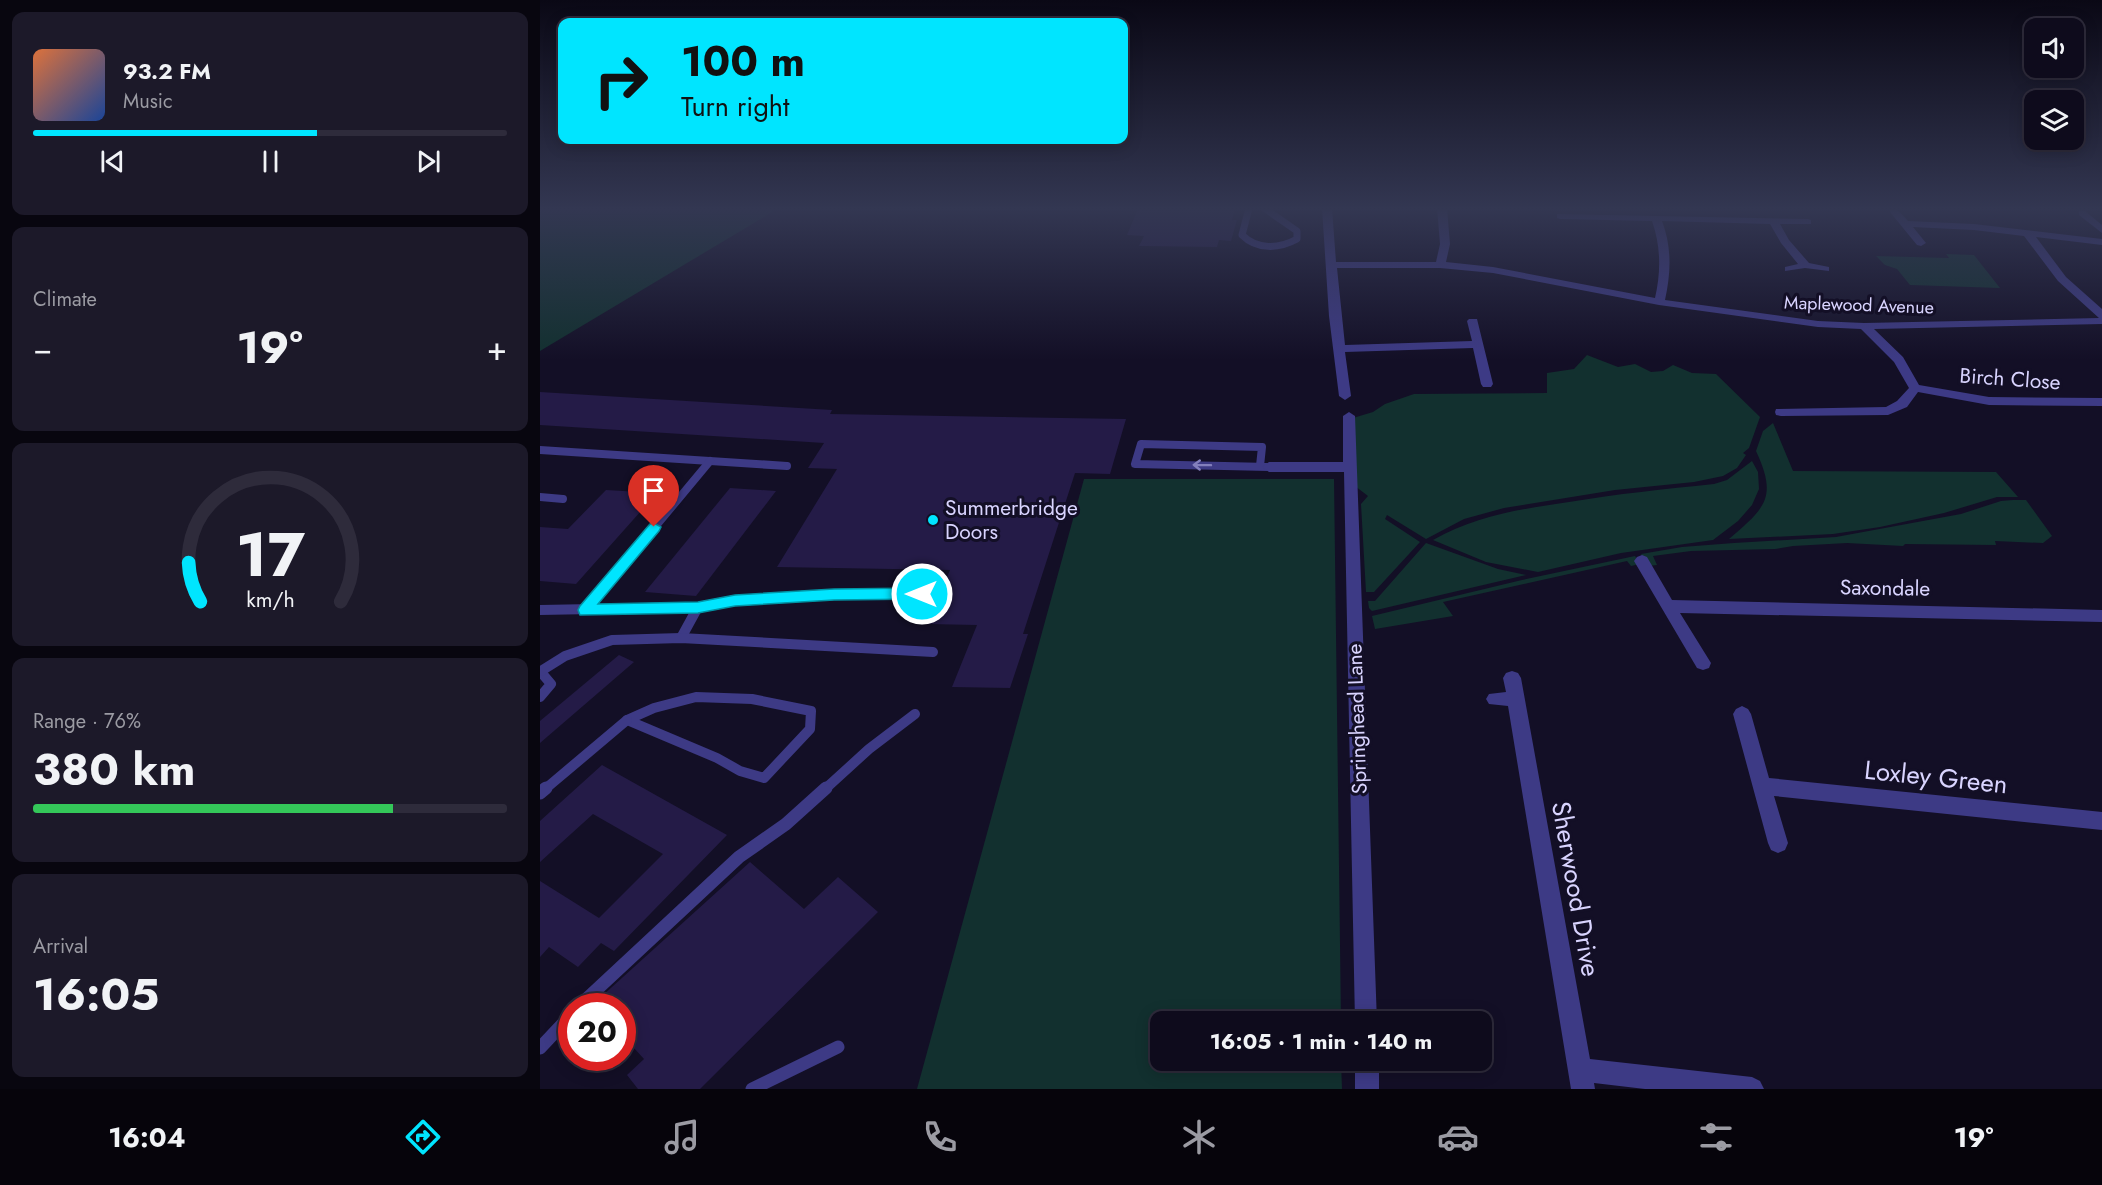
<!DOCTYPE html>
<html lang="en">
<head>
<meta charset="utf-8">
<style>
  :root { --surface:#0e0b1c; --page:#1c1929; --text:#f1f3f6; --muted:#9b9ba3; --line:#2e2b3b; --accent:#00e5ff }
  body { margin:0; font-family:Jost,sans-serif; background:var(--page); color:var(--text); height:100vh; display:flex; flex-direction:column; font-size:22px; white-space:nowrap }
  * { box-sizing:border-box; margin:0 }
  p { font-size:20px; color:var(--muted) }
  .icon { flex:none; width:33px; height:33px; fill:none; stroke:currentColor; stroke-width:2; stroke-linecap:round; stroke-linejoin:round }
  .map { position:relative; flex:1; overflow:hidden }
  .panel { display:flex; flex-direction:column; gap:12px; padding:12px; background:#08060f; width:540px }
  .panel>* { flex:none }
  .banner { position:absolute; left:18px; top:18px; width:570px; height:126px; border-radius:12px; box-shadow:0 3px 15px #0003,0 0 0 2px var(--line); background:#00e5ff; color:#111; overflow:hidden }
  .controls { position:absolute; left:1484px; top:18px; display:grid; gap:12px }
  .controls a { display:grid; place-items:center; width:60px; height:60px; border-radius:12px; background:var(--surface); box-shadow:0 3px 15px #0003,0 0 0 2px var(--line); font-size:30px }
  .speed { position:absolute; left:18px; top:993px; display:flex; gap:12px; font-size:30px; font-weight:700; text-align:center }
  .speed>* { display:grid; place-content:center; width:78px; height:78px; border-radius:50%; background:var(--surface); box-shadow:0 3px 15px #0003,0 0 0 2px var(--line); line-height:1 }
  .speed .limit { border:9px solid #d22; background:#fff; color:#111 }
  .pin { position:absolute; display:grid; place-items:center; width:51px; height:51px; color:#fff; margin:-62px -26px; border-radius:50% 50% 50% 0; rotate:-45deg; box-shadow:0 0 6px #0007 }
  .pin .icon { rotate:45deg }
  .me { position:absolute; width:66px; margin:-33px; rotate:270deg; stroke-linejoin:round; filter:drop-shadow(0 0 4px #0008) }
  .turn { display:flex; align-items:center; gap:21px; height:126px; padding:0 24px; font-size:27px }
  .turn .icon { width:78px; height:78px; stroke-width:2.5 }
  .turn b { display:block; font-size:42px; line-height:51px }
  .big { font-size:45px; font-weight:700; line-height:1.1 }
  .panel .card { flex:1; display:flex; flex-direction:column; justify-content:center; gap:9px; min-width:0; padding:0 21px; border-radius:12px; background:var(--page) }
  .panel .dial { align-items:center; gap:0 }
  .dial svg { height:156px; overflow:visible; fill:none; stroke:var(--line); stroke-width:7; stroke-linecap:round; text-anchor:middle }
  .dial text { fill:var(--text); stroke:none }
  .song { display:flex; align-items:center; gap:18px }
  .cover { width:72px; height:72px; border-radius:9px; background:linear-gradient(135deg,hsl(20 70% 55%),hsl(220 70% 35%)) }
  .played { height:6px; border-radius:3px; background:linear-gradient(90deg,var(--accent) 60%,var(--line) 60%) }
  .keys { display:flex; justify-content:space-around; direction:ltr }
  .heat { display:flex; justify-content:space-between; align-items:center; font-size:33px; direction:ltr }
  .charge { height:9px; border-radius:4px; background:linear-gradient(90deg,#34c759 76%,var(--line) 0) }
  .trip { position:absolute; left:610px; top:1011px; width:342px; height:60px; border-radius:12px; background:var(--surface); box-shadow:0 3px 15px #0003,0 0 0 2px var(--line); font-weight:700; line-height:60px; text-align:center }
  .tab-bar { display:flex; height:96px; justify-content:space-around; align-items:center; background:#06040b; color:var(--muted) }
  .tab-bar .icon { width:42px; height:42px }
  .tab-bar .active { color:var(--accent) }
  .tab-bar b { font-size:27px; color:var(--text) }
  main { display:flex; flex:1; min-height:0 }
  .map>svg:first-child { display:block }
</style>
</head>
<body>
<main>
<section class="panel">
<div class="card">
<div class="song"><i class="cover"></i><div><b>93.2 FM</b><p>Music</p></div></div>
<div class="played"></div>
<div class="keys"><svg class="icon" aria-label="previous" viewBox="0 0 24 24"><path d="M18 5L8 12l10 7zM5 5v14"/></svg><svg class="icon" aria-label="pause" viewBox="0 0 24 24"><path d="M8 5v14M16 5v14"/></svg><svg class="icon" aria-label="next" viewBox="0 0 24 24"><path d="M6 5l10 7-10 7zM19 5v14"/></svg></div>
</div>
<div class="card"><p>Climate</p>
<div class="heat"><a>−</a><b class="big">19°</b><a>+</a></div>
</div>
<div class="card dial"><svg viewBox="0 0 100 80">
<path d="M14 69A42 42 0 1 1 86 69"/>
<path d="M14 69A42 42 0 0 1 8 49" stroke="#00e5ff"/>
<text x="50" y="56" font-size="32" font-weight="700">17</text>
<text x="50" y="72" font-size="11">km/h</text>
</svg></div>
<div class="card"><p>Range · 76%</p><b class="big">380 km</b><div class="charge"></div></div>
<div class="card"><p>Arrival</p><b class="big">16:05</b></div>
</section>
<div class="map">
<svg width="1562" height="1089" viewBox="0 0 1562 1089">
  <rect width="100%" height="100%" fill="#130f26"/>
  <g fill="#12302f">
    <path d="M0,208H239L0,351Z"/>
    <path d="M1406,254L1434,255L1460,288L1370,285L1357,269L1345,265L1336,256L1409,258Z"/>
    <path d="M1047,355L1078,367L1095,364L1111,372L1123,371L1133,365L1152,373L1176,374L1220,417L1209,448L1203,453L1206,455L1197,468L1183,476L1154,482L1075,490L964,508L924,519L886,539L847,515L845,519L880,542L834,592H826L821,504L828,496L815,486L813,418L833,412L845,404L874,394L1007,393V373L1034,369Z"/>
    <path d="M1233,423L1253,471L1456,472L1478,497H1457L1404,513L1340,527L1293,534L1189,539C1225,508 1238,498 1216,451L1223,431Z"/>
    <path d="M1212,461L1218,472L1219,489L1212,505L1198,521L1173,540L1081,553L998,572L946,562L893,540C936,516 980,509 1029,502C1077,494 1125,489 1174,484L1187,480Z"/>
    <path d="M544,479H794L801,1021L621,1022V1060L801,1061L802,1089H377Z"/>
    <path d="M1473,500H1486L1512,536L1503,543L1455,541L1456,545L1365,544L1363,546L1307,543L1253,546L1235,549L1151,551L1113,556L1117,565L1108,566L1101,554L1142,547L1194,543L1296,537L1421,514L1461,501Z"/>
    <path d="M886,543L958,569L986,575L832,611L829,608L828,601H835Z"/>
    <path d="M1095,556L1100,564L1091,566L1087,561L903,602L913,616L835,629L832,616L982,580Z"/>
  </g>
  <g fill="#241b47">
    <path d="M632,208L666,210V208H695L692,220H697L691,241L679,240L677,247L599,246L604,236L587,235L598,209Z"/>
    <path d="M0,392L292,410L290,414L586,419L570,474L535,473L483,634H488L470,688L412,687L437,625L387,624L410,570L237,567L297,469L268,468L284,443L0,425Z"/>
    <path d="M190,488L236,491L156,596L105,592Z"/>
    <path d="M66,490L117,493L36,584L0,581V527L28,529Z"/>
    <path d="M79,655L94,662L0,743V721Z"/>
    <path d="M62,765L187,835L74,951L61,943L38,967L9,947L0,957V881L59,918L123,854L53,814L0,862V821Z"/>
    <path d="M210,862L264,909L298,877L338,912L160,1089H98L87,1075L104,1059L82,1035V1006H51Z"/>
  </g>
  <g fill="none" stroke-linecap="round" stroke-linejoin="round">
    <path stroke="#3d3a85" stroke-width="7" d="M709,208L702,235C717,250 739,249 757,239V231L724,208"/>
    <g stroke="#3d3a85" stroke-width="8">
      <path d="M0,450L247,466"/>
      <path d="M720,466L722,447L601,444L595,464L729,467"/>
      <path d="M0,497L23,499"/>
      <path d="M95,551L170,461"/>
    </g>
    <g stroke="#3d3a85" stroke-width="10">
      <path d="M0,610L158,607L195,600L294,595L382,594"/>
      <path d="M45,610L96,549"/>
      <path d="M141,638L158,607"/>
      <path d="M0,671L11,684L0,697"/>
      <path d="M1,671L25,656L72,640L141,638L393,652"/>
      <path d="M156,697L212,699L271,711L270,729L224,778L200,771L177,758L87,720L114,708Z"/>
      <path d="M4,790L87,720"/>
      <path d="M284,790L329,749L375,714"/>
    </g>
    <g stroke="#3d3a85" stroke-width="13">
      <path d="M0,793L6,788"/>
      <path d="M39,1006L199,857L246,824L286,788"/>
      <path d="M0,1048L32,1014"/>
      <path d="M212,1089L298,1047"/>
    </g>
    <g fill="#3d3a85" fill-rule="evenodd">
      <path d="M782,208H792L796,262H896L900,244L897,208H907L910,244L906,262L953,267L1115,298C1121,272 1121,247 1112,221L1020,219L1017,218V214L1268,219L1271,220V224H1240L1249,240L1269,263L1289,267V271L1265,268L1245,271V267L1258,264L1241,243L1230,224L1122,221C1132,247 1131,273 1125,300L1278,321L1324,323L1559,318L1518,281L1484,236L1434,230L1373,227L1386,243L1381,246L1377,245L1350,212V208H1356L1368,221L1434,224L1562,239V245L1496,237L1526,277L1562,309V324L1334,329L1363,357L1379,385L1449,397L1562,398V406L1449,405L1378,392L1367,407L1348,415L1241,416L1236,415L1235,412L1236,409L1346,407L1357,401L1369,388L1354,362L1321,329L1278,327L1119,305L953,273L900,268H797L805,345L932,341L927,321L929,319H937L953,384L951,387H943L941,384L933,348L805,352L811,396L805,400L799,396L789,316Z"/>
      <path d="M1539,211H1545L1562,225V233L1539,215Z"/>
      <path d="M809,412L815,416L837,1022H815L804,472H729L722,467L729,462H803V416Z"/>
      <path d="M1102,555L1107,557L1132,600L1562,610V622L1140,613L1171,663L1169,668L1163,670L1157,668L1094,561L1097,557Z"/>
      <path d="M972,671L978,673L981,678L1050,1059L1212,1077L1220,1081L1224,1089H1105L1054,1083L1055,1089H1031L968,706L949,704L946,699L949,694L966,692L963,678L966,673Z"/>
      <path d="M1202,706L1208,709L1211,714L1229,778L1562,812V830L1234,796L1248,843L1245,850L1238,853L1231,850L1228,843L1193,714L1196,709Z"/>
      <rect x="815" y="1060" width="24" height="29"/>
    </g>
  </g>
  <defs><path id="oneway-shaft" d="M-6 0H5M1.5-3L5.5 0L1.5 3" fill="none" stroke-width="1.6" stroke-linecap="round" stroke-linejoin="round" transform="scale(1.5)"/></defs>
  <use stroke="#837fbc" href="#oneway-shaft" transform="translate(662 465) rotate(-179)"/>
  <linearGradient id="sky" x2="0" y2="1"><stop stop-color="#0a0815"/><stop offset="0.58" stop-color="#333752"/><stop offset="1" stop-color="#333752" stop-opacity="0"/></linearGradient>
  <rect width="1562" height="360" fill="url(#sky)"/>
  <path fill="#00e5ff" stroke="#0095a6" stroke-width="1.5" d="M114,523L121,527L119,531L58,604L158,602L195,595L294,589L382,588L387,590L389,594L387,598L382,599L294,600L195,606L158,613L40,615L38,610L40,606L110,524Z"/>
  <circle fill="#00e5ff" stroke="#130f26" stroke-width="2" cx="393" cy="520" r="6"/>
  <g text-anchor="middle" stroke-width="6" stroke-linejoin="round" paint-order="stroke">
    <g font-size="18" fill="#d9d4ff" stroke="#130f26">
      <text transform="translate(1319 305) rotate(2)" y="6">Maplewood Avenue</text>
    </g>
    <g font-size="21" fill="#d9d4ff" stroke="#130f26">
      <text transform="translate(1470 379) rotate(4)" y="7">Birch Close</text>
      <text transform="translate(1345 588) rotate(1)" y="7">Saxondale</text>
      <text transform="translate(817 719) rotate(-92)" y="7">Springhead Lane</text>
    </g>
    <g font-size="21" fill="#d9d4ff" stroke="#130f26" text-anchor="start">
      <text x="405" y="515">Summerbridge<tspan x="405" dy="24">Doors</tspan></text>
    </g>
    <g font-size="26" fill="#d9d4ff" stroke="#130f26">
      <text transform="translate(1396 777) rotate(6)" y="9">Loxley Green</text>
      <text transform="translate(1036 889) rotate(80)" y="9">Sherwood Drive</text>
    </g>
  </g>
</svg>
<div class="controls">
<a><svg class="icon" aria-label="sound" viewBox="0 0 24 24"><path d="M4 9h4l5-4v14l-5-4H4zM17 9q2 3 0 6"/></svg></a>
<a><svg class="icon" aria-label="layers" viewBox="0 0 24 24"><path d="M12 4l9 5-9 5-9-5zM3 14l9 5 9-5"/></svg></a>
</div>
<div class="speed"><div class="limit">20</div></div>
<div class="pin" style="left:114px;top:527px;background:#d93025"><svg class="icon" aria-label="arrive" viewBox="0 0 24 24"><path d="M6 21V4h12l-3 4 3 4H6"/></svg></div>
<svg class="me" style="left:382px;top:594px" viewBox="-20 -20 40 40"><circle r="17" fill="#00e5ff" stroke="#fff" stroke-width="3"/><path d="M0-11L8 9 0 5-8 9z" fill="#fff"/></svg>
<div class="trip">16:05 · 1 min · 140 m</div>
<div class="banner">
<div class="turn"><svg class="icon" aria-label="right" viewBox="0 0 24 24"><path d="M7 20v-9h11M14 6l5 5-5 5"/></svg><div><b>100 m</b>Turn right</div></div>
</div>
</div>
</main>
<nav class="tab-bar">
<b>16:04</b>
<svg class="icon active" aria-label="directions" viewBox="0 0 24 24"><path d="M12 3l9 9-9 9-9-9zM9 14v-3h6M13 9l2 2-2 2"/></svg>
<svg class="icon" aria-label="music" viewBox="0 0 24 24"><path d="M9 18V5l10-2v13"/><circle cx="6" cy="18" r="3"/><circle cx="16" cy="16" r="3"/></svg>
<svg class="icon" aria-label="phone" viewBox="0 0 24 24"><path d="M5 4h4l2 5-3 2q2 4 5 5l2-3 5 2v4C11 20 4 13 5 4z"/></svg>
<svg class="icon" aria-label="climate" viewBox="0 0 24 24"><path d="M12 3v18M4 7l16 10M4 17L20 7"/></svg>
<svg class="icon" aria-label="car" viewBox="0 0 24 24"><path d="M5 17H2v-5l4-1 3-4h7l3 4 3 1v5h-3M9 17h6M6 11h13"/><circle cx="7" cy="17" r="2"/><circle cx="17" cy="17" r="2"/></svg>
<svg class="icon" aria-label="filters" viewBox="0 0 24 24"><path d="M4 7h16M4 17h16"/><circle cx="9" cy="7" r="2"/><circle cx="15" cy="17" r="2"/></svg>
<b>19°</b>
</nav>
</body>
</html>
